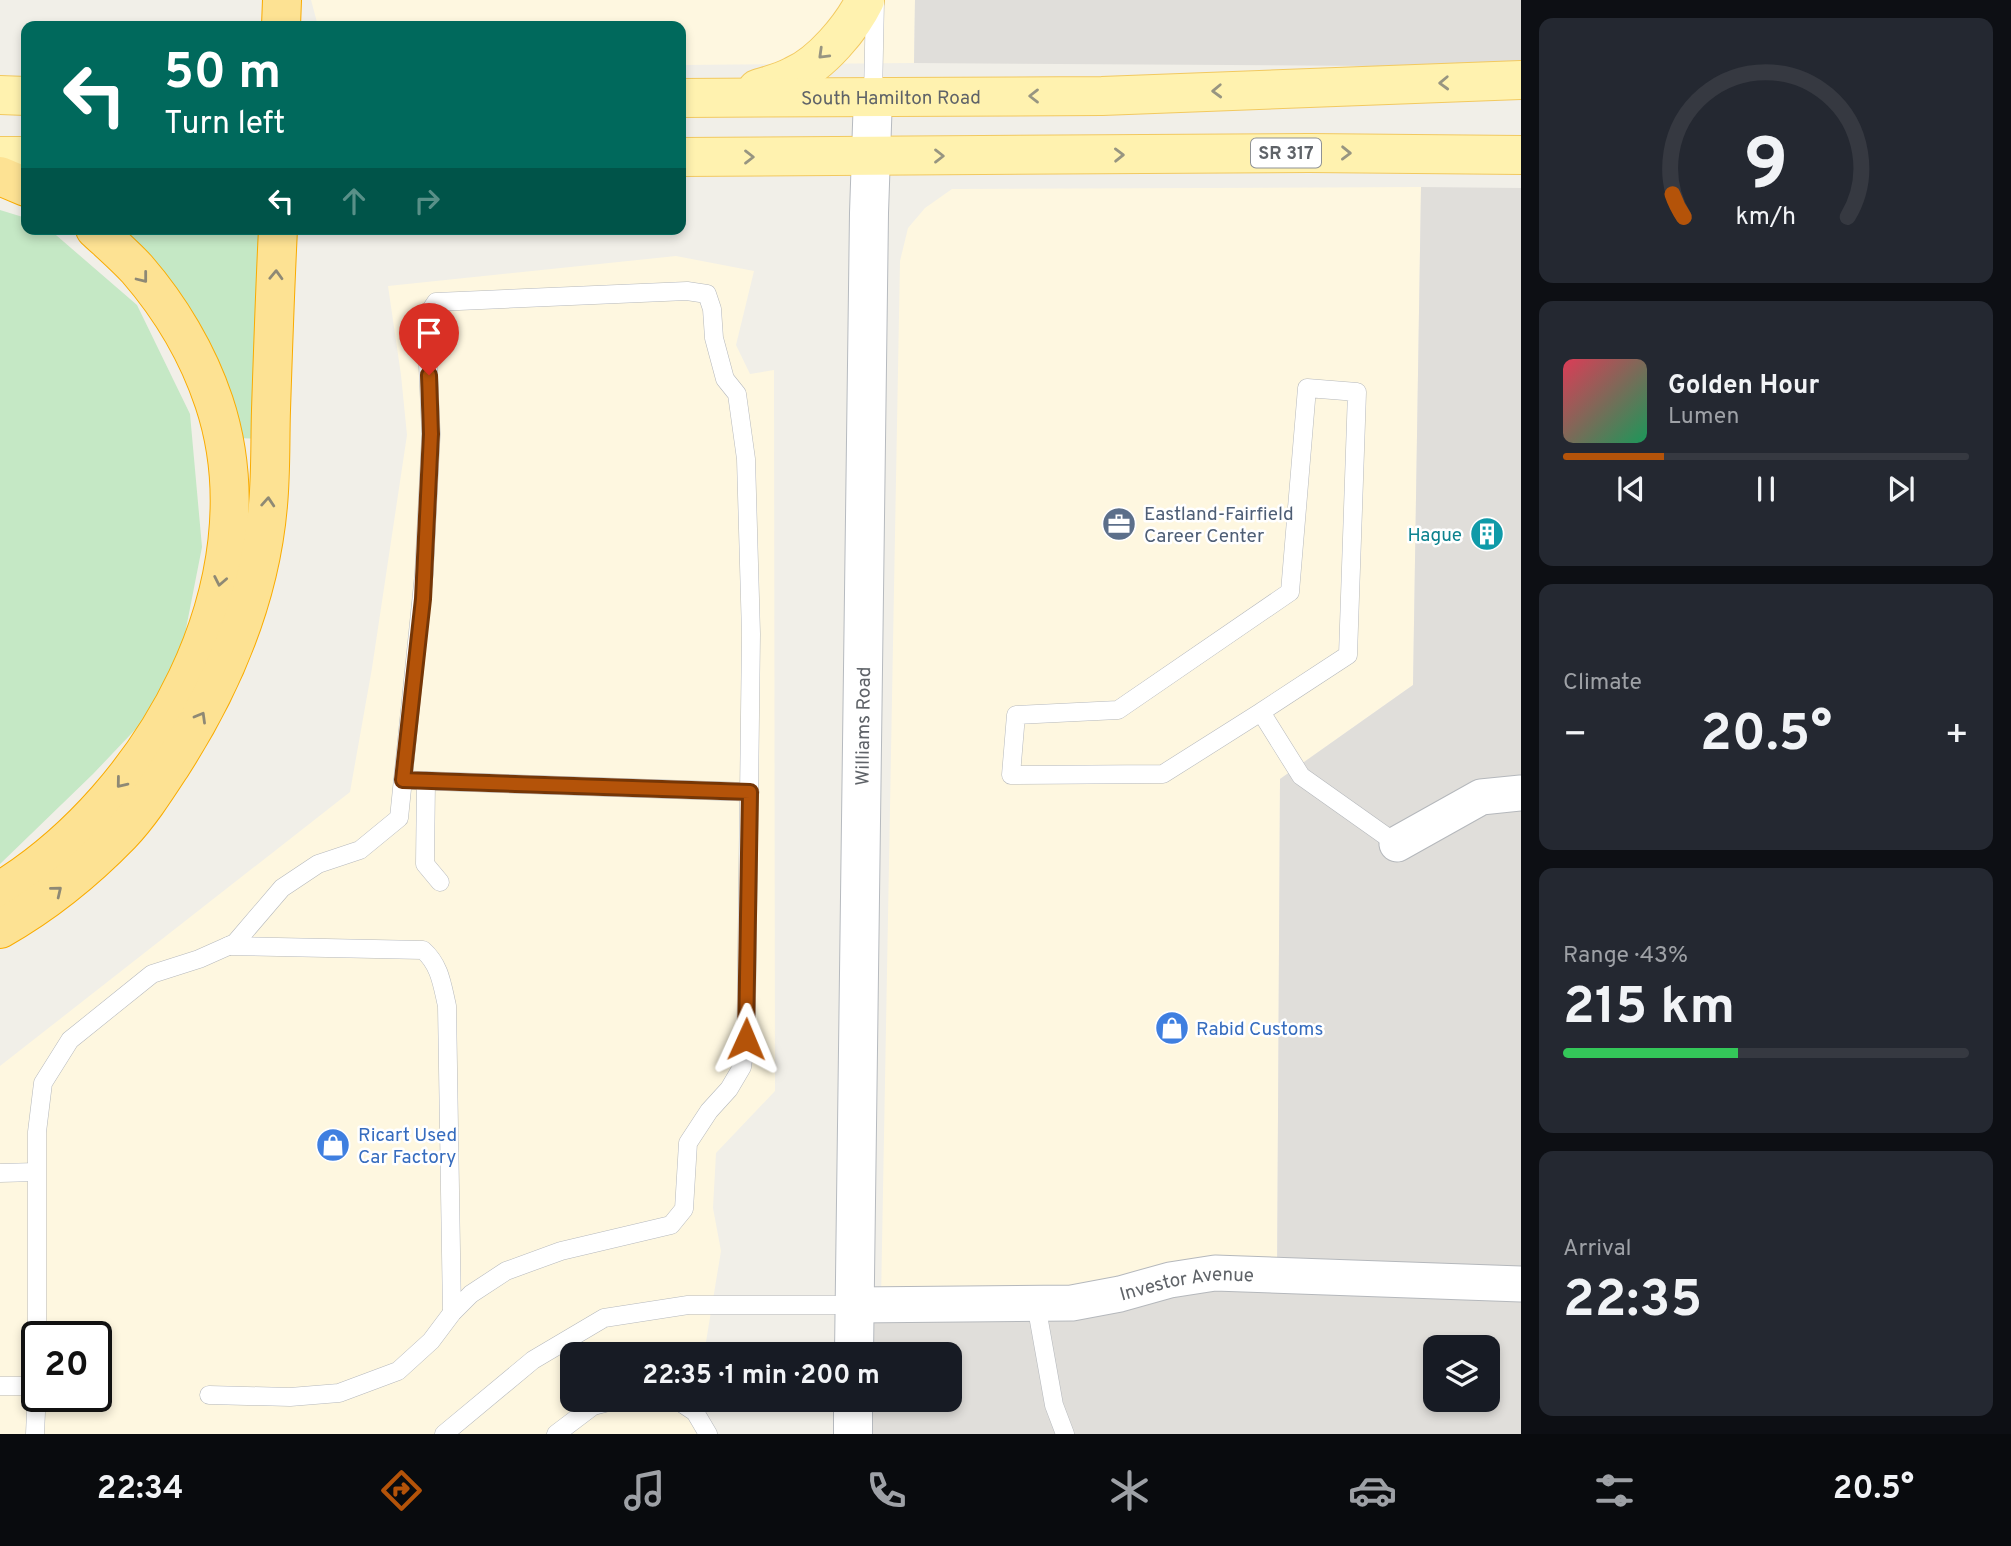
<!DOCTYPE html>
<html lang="en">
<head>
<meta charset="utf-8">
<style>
  :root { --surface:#171b24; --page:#242831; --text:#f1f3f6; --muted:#9ea1a6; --line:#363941; --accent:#b45309 }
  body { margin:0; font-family:Overpass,sans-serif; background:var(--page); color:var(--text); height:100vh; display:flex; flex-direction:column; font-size:26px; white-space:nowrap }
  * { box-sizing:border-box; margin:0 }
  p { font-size:23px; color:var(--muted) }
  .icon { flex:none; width:38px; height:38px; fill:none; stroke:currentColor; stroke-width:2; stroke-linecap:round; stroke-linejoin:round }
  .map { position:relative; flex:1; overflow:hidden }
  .panel { display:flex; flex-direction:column; gap:18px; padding:18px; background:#0d0f14; width:490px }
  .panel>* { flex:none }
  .banner { position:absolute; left:21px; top:21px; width:665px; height:214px; border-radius:14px; box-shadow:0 4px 10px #0003; background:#00695c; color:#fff; overflow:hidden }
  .buttons { position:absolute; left:1423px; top:1335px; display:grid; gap:14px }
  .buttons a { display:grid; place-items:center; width:77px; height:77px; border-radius:14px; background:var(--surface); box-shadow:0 4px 10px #0003; font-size:35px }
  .speed { position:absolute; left:21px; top:1321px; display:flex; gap:14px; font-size:35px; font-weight:700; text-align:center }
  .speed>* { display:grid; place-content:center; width:91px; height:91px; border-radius:50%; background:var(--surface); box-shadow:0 4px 10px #0003; line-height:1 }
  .speed .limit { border:4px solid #111; border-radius:10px; background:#fff; color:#111 }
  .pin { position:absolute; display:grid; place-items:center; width:60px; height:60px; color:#fff; margin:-72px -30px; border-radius:50% 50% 50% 0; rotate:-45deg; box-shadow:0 0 7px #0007 }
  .pin .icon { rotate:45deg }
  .me { position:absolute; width:77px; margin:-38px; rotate:1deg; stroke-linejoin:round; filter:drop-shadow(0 0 5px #0008) }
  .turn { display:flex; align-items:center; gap:24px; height:147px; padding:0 28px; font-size:32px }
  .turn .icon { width:91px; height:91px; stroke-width:2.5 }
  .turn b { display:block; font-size:49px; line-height:60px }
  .lanes { display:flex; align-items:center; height:66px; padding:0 28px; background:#0003; justify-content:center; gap:35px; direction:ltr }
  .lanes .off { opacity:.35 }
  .big { font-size:52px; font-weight:700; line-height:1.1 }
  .panel .card { flex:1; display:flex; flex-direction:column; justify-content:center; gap:10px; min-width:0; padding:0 24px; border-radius:14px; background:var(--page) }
  .panel .dial { align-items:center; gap:0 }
  .dial svg { height:182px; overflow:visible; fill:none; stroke:var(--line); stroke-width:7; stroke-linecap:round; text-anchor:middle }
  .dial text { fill:var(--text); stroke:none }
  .song { display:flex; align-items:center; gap:21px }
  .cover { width:84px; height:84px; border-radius:10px; background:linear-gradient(135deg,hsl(350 70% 55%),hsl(150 70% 35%)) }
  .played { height:7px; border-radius:4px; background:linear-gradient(90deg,var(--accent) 25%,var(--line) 25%) }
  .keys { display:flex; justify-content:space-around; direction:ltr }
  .heat { display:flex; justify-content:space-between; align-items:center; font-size:38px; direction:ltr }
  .charge { height:10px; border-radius:5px; background:linear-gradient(90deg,#34c759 43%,var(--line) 0) }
  .trip { position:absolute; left:560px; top:1342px; width:402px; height:70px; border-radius:14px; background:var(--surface); box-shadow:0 4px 10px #0003; font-weight:700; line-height:70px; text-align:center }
  .menu { display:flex; height:112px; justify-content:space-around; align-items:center; background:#090b0e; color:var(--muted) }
  .menu .icon { width:49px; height:49px }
  .menu .active { color:var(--accent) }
  .menu b { font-size:32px; color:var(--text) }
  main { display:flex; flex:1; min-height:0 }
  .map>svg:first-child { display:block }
</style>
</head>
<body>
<main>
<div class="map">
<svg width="1521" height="1434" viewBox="0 0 1521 1434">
  <rect width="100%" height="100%" fill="#f1efe8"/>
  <g fill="#fef7e0" fill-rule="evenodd">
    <path d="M311,0H915L914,63L681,65V26H318Z"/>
    <path d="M1421,187L1413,685L1280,779L1277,1281L881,1300L900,261L908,228L925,208L952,189Z"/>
    <path d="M676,256L754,271L736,345L750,374L774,370L775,1091L716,1153L713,1208L721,1251L704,1354H572V1400H697L695,1412L708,1434H0V1066L350,792L372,668L407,435L401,375L388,286ZM37,1337H96V1396H37Z"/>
  </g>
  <g fill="#e0deda" fill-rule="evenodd">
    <path d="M915,0H1521V67L914,63Z"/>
    <path d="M1421,187L1521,188V1434H853V1400H950V1354H854L855,1305L1277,1281L1280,779L1413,685ZM1435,1348H1488V1400H1435Z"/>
  </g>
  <g fill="#c5e8c5">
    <path d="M0,210L26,218V229H49L137,305L190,414L202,547L182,649L150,714L93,774L0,864Z"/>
    <path d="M119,229H261L259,439L237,438Z"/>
  </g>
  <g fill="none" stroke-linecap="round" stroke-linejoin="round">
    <g stroke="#b5b8bc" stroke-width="19">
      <g id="service">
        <path d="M873,96L875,0"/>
        <path d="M1261,712L1348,655L1357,392L1307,388L1290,592L1118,710L1016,715L1011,775L1163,774L1261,712L1301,776L1397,844"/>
        <path d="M403,780L750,792"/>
        <path d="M426,781L425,864L440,882"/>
        <path d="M228,946L423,950C440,965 442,984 447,1006L452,1313"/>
        <path d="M0,1173L36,1172"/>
        <path d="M1036,1304L1054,1405L1065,1434"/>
        <path d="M37,1337V1132L43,1083L70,1040L152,974L199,959L235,943L282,888L318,864L360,850L399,818L424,574L431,434L426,317L436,302L687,291L707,294L712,309L714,338L725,379L737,394L746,459L751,634L746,1039L742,1067L729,1089L709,1111L688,1143L684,1209L671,1225L561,1251L506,1271L471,1294L452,1313L431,1341L398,1371L339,1393L290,1397L209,1395"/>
        <path d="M0,1386H37"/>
        <path d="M677,1400L695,1412L708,1434"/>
        <path d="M35,1434L37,1390"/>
        <path d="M444,1434L533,1360L604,1318L688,1305H855"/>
        <path d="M556,1434L593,1406L616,1400"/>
      </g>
    </g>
    <g stroke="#b5b8bc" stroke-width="37">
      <g id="minor">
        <path d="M1397,844L1481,797L1521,793"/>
        <path id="s1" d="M855,1305L1072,1303L1120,1294L1170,1280L1215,1273L1521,1284"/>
      </g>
    </g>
    <g stroke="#b6babf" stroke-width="40">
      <g id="secondary">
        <path id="s2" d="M854,1354L869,213L873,96"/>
        <path d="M853,1434V1400"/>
      </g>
    </g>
    <g stroke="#f2c960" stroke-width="40">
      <g id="primary">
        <path d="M757,89C769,85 782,82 793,76C821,64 852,27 865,0"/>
        <path d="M0,95L26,96"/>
        <path id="s3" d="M681,98L1102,96L1521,80"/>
        <path d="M0,156H26"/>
        <path d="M681,157L1309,153L1521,155"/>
      </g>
    </g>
    <g stroke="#f9ab00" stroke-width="40">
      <g id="motorway">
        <path d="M281,26L282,0"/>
        <path d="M0,176L26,187"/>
        <path d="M0,891C153,797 274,582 214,402C198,354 170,307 137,269C124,255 109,242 95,229"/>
        <path d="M0,929C44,904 85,871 121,834C140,814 156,789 171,766C222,687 260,600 268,505C271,473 270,441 271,410C273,349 275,289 278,229"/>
      </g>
    </g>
    <use href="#service" stroke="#fff" stroke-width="18"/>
    <use href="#minor" stroke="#fff" stroke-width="35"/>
    <use href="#secondary" stroke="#fff" stroke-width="38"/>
    <use href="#primary" stroke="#fff2af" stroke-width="38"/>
    <use href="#motorway" stroke="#fde293" stroke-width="38"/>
  </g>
  <defs><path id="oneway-chevron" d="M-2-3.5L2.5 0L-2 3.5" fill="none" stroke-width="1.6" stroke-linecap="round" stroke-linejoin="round" transform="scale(1.75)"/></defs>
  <g stroke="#979581">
    <use href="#oneway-chevron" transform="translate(823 54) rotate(136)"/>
    <use href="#oneway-chevron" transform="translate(1444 83) rotate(178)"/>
    <use href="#oneway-chevron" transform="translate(1217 91) rotate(178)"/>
    <use href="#oneway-chevron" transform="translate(1034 96) rotate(180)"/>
    <use href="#oneway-chevron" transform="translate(1346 153) rotate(1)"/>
    <use href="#oneway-chevron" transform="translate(1119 155) rotate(-1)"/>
    <use href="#oneway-chevron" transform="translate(939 156)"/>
    <use href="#oneway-chevron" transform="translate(749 157)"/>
  </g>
  <g stroke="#8e8975">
    <use href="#oneway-chevron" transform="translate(276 275) rotate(-88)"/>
    <use href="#oneway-chevron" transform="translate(143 278) rotate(52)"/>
    <use href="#oneway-chevron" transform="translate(268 502) rotate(-86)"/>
    <use href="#oneway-chevron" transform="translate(220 581) rotate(101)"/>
    <use href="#oneway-chevron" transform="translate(201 717) rotate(-60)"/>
    <use href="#oneway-chevron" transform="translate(121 783) rotate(129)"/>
    <use href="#oneway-chevron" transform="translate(57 891) rotate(-39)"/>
  </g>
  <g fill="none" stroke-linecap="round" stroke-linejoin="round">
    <g stroke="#753606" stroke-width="18">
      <path id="route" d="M429,375L431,434L423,599L403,780L750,792L746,1039"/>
    </g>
    <use href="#route" stroke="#b45309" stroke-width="12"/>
  </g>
  <defs>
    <g id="office-disc" transform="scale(1.75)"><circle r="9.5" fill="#5c6f8a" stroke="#fff"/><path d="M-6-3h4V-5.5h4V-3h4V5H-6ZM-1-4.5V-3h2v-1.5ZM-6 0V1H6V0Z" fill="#fff"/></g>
    <g id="building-disc" transform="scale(1.75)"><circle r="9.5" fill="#0f9aa8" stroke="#fff"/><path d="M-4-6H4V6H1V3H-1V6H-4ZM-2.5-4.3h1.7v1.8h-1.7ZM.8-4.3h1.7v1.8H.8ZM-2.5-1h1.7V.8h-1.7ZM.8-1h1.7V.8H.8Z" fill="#fff"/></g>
    <g id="shop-disc" transform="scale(1.75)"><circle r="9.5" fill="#3f7fe0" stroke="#fff"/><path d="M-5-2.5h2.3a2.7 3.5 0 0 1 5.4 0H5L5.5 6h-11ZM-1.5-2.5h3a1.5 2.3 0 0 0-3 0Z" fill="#fff"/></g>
  </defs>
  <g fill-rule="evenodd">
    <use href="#office-disc" x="1119" y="524"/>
    <use href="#building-disc" x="1487" y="534"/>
    <use href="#shop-disc" x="1172" y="1028"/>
    <use href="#shop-disc" x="333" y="1145"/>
  </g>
  <g text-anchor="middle" stroke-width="5" stroke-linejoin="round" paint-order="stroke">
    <rect fill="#fff" stroke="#8f9295" stroke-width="2" x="1251" y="138.5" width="70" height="29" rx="5"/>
    <g font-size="18" font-weight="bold" fill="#5f6368">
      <text x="1286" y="159">SR 317</text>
    </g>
    <g font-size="19" fill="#5f6368" stroke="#fff">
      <text dy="7" stroke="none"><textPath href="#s3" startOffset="210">South Hamilton Road</textPath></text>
      <text dy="7" stroke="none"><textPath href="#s2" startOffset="628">Williams Road</textPath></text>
      <text dy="7" stroke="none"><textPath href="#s1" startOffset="334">Investor Avenue</textPath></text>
    </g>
    <g font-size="19" fill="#4e5e75" stroke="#fff" text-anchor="start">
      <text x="1144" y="520">Eastland-Fairfield<tspan x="1144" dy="22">Career Center</tspan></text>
    </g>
    <g font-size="19" fill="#0d838f" stroke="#fff" text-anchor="end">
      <text x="1462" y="541">Hague</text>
    </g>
    <g font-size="19" fill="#366cbe" stroke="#fff" text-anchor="start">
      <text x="1196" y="1035">Rabid Customs</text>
      <text x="358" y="1141">Ricart Used<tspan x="358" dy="22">Car Factory</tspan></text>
    </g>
  </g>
</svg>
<div class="buttons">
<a><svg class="icon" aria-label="layers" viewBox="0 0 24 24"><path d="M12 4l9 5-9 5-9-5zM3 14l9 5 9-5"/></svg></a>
</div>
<div class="speed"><div class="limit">20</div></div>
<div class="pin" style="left:429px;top:375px;background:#d93025"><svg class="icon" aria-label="arrive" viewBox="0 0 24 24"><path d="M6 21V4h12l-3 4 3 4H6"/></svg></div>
<svg class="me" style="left:746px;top:1039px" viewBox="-20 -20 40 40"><path d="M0-17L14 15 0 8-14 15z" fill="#b45309" stroke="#fff" stroke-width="4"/></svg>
<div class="trip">22:35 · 1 min · 200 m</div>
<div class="banner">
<div class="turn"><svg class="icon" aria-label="left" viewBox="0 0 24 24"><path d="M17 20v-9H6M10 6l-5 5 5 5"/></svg><div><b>50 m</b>Turn left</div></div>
<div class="lanes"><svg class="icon" aria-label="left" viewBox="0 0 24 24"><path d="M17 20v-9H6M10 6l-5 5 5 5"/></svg><svg class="icon off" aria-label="ahead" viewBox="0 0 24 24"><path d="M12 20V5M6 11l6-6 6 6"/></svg><svg class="icon off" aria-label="right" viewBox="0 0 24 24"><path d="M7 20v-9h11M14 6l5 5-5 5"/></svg></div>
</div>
</div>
<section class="panel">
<div class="card dial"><svg viewBox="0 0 100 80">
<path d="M14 69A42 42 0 1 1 86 69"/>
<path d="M14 69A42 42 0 0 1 9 59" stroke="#b45309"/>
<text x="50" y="56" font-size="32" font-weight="700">9</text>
<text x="50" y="72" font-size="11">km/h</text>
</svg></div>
<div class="card">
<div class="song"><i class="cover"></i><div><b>Golden Hour</b><p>Lumen</p></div></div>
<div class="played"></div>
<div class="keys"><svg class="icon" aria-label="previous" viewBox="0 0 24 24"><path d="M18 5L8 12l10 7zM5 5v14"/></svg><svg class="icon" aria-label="pause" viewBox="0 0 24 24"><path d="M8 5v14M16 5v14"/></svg><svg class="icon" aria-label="next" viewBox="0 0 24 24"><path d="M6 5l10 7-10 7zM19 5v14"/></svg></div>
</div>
<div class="card"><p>Climate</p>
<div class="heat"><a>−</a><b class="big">20.5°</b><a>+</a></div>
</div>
<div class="card"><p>Range · 43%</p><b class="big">215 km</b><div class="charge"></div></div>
<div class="card"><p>Arrival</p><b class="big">22:35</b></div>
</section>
</main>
<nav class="menu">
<b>22:34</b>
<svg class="icon active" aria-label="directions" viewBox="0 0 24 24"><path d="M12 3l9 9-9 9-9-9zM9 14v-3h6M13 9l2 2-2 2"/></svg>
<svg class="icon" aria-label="music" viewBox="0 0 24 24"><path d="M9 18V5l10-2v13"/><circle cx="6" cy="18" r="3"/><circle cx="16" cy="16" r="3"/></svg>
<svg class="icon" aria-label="phone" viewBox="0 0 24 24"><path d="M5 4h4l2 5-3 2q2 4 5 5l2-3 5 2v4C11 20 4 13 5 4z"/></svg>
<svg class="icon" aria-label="climate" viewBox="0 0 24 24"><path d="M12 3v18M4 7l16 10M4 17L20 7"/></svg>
<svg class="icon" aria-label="car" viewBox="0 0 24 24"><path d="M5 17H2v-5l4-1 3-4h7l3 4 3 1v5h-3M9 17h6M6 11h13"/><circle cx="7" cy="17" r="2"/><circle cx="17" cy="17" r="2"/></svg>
<svg class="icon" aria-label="filters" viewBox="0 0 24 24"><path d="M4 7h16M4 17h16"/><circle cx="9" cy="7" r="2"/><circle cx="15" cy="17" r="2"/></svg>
<b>20.5°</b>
</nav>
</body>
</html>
